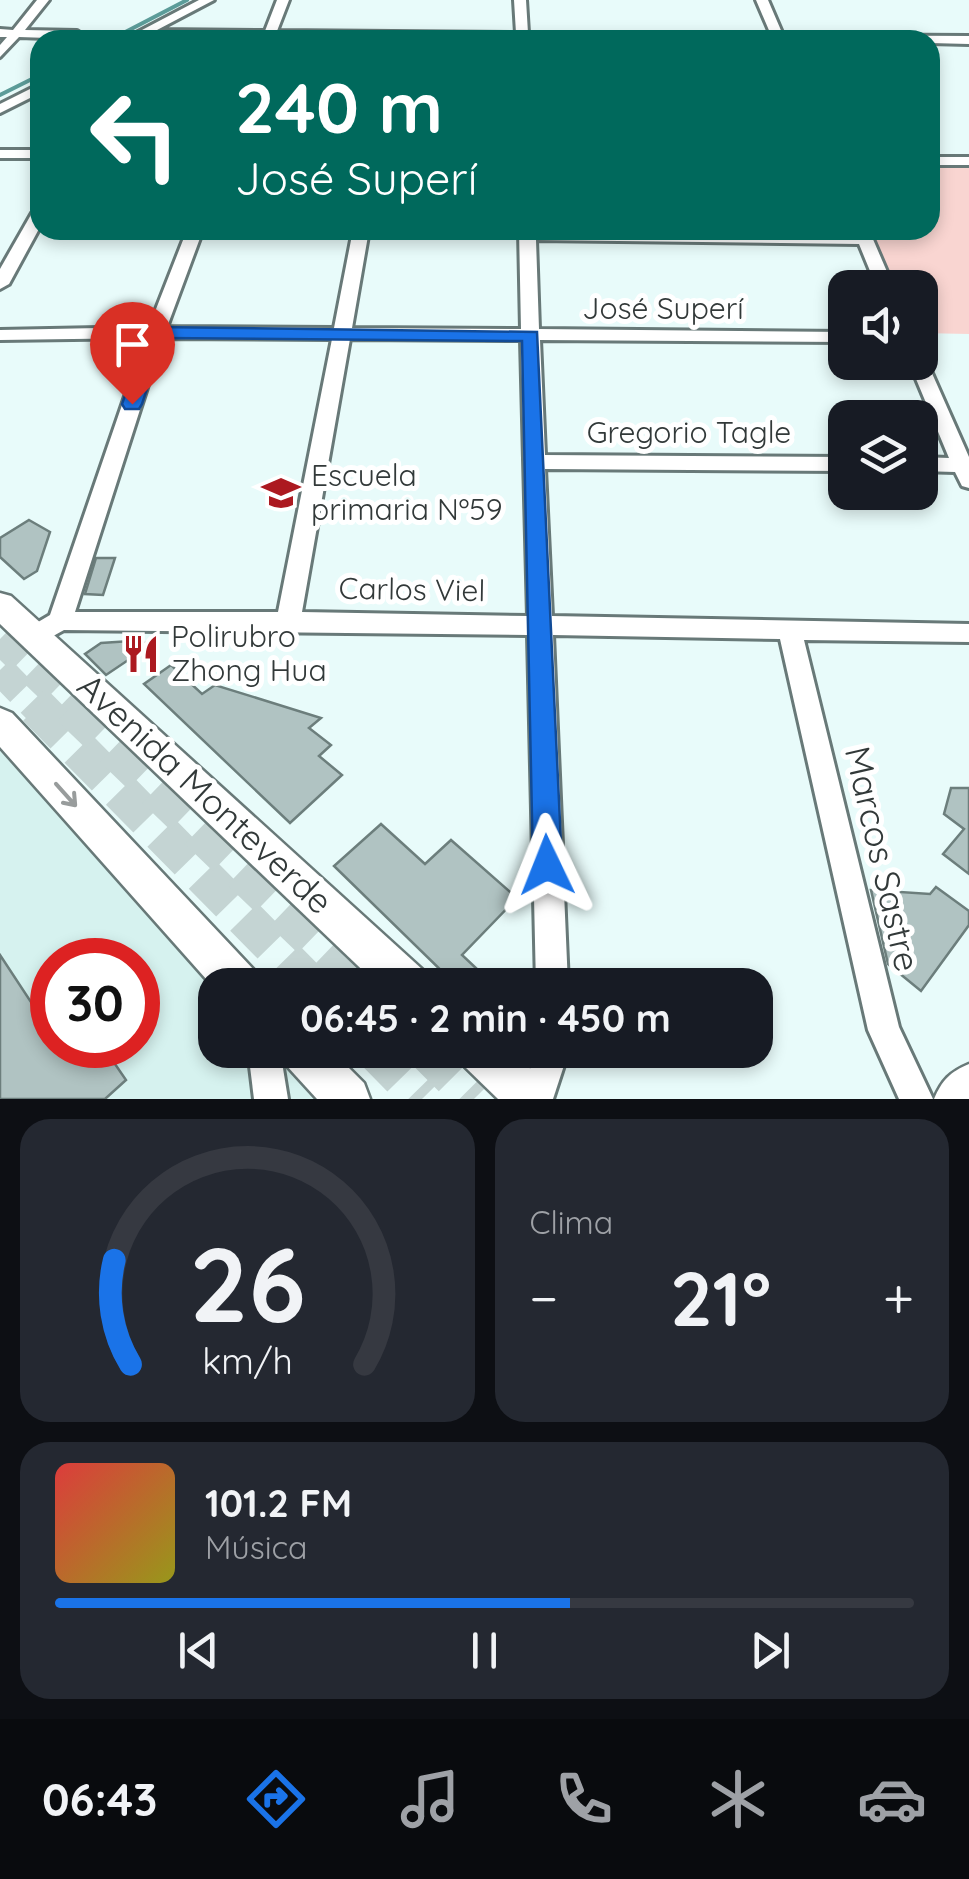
<!DOCTYPE html>
<html lang="es">
<head>
<meta charset="utf-8">
<style>
  :root { --surface:#171b24; --page:#242831; --text:#f1f3f6; --muted:#9ea1a6; --line:#363941; --accent:#1a73e8 }
  body { margin:0; font-family:Quicksand,sans-serif; background:var(--page); color:var(--text); height:100vh; display:flex; flex-direction:column; font-size:38px; white-space:nowrap }
  * { box-sizing:border-box; margin:0 }
  p { font-size:32px; color:var(--muted) }
  .icon { flex:none; width:55px; height:55px; fill:none; stroke:currentColor; stroke-width:2; stroke-linecap:round; stroke-linejoin:round }
  .map { position:relative; height:1099px; overflow:hidden }
  .panel { display:flex; flex-direction:column; gap:20px; padding:20px; background:#0d0f14; flex:1 }
  .panel>* { flex:none }
  .banner { position:absolute; left:30px; top:30px; width:910px; height:210px; border-radius:30px; box-shadow:0 5px 15px #0003; background:#00695c; color:#fff; overflow:hidden }
  .buttons { position:absolute; left:828px; top:270px; display:grid; gap:20px }
  .buttons a { display:grid; place-items:center; width:110px; height:110px; border-radius:20px; background:var(--surface); box-shadow:0 5px 15px #0003; font-size:50px }
  .speed { position:absolute; left:30px; top:938px; display:flex; gap:20px; font-size:50px; font-weight:700; text-align:center }
  .speed>* { display:grid; place-content:center; width:130px; height:130px; border-radius:50%; background:var(--surface); box-shadow:0 5px 15px #0003; line-height:1 }
  .speed .limit { border:15px solid #d22; background:#fff; color:#111 }
  .pin { position:absolute; display:grid; place-items:center; width:85px; height:85px; color:#fff; margin:-102px -42px; border-radius:50% 50% 50% 0; rotate:-45deg; box-shadow:0 0 10px #0007 }
  .pin .icon { rotate:45deg }
  .me { position:absolute; width:110px; margin:-55px; rotate:358deg; stroke-linejoin:round; filter:drop-shadow(0 0 8px #0008) }
  .turn { display:flex; align-items:center; gap:35px; height:210px; padding:0 40px; font-size:45px }
  .turn .icon { width:130px; height:130px; stroke-width:2.5 }
  .turn b { display:block; font-size:70px; line-height:85px }
  .big { font-size:75px; font-weight:700; line-height:1.1 }
  .panel .tile { flex:1; display:flex; flex-direction:column; justify-content:center; gap:15px; min-width:0; padding:0 35px; border-radius:30px; background:var(--page) }
  .panel .dial { align-items:center; gap:0 }
  .dial svg { height:260px; overflow:visible; fill:none; stroke:var(--line); stroke-width:7; stroke-linecap:round; text-anchor:middle }
  .dial text { fill:var(--text); stroke:none }
  .song { display:flex; align-items:center; gap:30px }
  .cover { width:120px; height:120px; border-radius:15px; background:linear-gradient(135deg,hsl(0 70% 55%),hsl(60 70% 35%)) }
  .played { height:10px; border-radius:5px; background:linear-gradient(90deg,var(--accent) 60%,var(--line) 60%) }
  .keys { display:flex; justify-content:space-around; direction:ltr }
  .heat { display:flex; justify-content:space-between; align-items:center; font-size:55px; direction:ltr }
  .panel .tiles { flex:1; display:grid; gap:20px; grid-template-columns:1fr 1fr }
  .tile:last-child { grid-column:span 2 }
  .trip { position:absolute; left:198px; top:968px; width:575px; height:100px; border-radius:30px; background:var(--surface); box-shadow:0 5px 15px #0003; font-weight:700; line-height:100px; text-align:center }
  .tabs { display:flex; height:160px; justify-content:space-around; align-items:center; background:#090b0e; color:var(--muted) }
  .tabs .icon { width:70px; height:70px }
  .tabs .active { color:var(--accent) }
  .tabs b { font-size:45px; color:var(--text) }
  .map>svg:first-child { display:block }
</style>
</head>
<body>
<div class="map">
<svg width="969" height="1099" viewBox="0 0 969 1099">
  <rect width="100%" height="100%" fill="#e8fbfa"/>
  <path fill="#d6f2ef" fill-rule="evenodd" d="M0,740L215,985V1050H282L327,1099H0ZM52,960H138V1045H52Z"/>
  <path fill="#f9d5d1" d="M930,164L969,165V334L920,333V288L895,287L870,230H930Z"/>
  <g fill="none" stroke-linecap="round" stroke-linejoin="round">
    <g stroke="#5c9c99" stroke-width="4">
      <path d="M110,40L187,0"/>
      <path d="M0,95L40,75"/>
    </g>
  </g>
  <g fill="#b0c3c2" stroke="#6c7e7c" stroke-width="2.5">
    <path d="M29,520L50,532L37,571L24,579L0,557V538Z"/>
    <path d="M96,558H115L103,595L85,594Z"/>
    <path d="M131,641L152,644L106,675L85,654L101,643Z"/>
    <path d="M171,665L202,694L215,685L321,718L309,728L331,745L319,756L342,775L290,823L144,684Z"/>
    <path d="M951,788H969V874L943,854L964,829L944,814Z"/>
    <path d="M381,824L425,864L451,840L517,898L462,955L494,985H456L334,866Z"/>
    <path d="M936,887L969,911V925L921,991L888,964L871,890L930,894Z"/>
    <path d="M0,955L52,1034V1045H102L126,1080L105,1099H0Z"/>
  </g>
  <g fill="none" stroke-linecap="round" stroke-linejoin="round">
    <g stroke="#c4d4d3" stroke-width="30" stroke-dasharray="30 15" stroke-linecap="butt">
      <path d="M0,639L73,710"/>
      <path d="M0,670L39,710"/>
    </g>
    <g stroke="#c4d4d3" stroke-width="39" stroke-dasharray="39 20" stroke-linecap="butt">
      <path d="M37,707L311,985"/>
      <path d="M71,707L359,985"/>
      <path d="M374,1050L422,1099"/>
      <path d="M425,1050L474,1099"/>
    </g>
    <g stroke="#687978" stroke-width="6">
      <g id="minor">
        <path d="M37,0H49L25,30L77,31L83,35L77,39L19,37L0,57V45L7,37H0V29L13,30Z"/>
        <path d="M199,0H214L157,30L265,31L277,0H289L277,31L516,33L514,0H526L528,33L771,35L756,0H768L783,35L969,36V44L930,43V40H123Z"/>
        <path d="M40,84V93L0,113V104Z"/>
        <rect x="0" y="150" width="40" height="8"/>
        <rect x="930" y="157" width="39" height="8"/>
        <path d="M40,208V227L9,284L0,289V269L32,213Z"/>
        <path d="M187,230H203L167,327L334,328L353,230H369L352,328L521,329L519,230L855,234L853,230H869L894,288H877L859,244L536,240L539,329L845,332V342L540,340L545,455L845,457V471L545,469L552,616L969,624V642L804,640L899,1027L933,1099H899L868,1030L780,639L553,635L568,985H536L528,635L64,630L37,645L28,642L25,635L28,628L50,615L145,338L0,340V330L149,327ZM163,338L332,339L278,612H75ZM350,339L521,340L528,616L302,612Z"/>
        <path d="M920,357L927,362L969,457V488L962,486L955,472L920,471V457L949,458L909,362H920Z"/>
        <path d="M248,1050H280L288,1099H254Z"/>
        <path d="M537,1050H569L553,1099H519Z"/>
      </g>
    </g>
    <g stroke="#687978" stroke-width="5">
      <g id="major">
        <path d="M0,593L11,596L423,970L429,985H378L0,624Z"/>
        <path d="M0,708L12,713L254,970L260,985H215V989L0,747Z"/>
        <path d="M279,1050H331L364,1083L370,1099H317L286,1065Z"/>
        <path d="M456,1050H510L546,1083L552,1099H498L463,1065Z"/>
        <path d="M969,1064V1099H934C942,1080 950,1072 969,1064Z"/>
      </g>
    </g>
    <use href="#minor" fill="#fff" fill-rule="evenodd"/>
    <use href="#major" fill="#fff" fill-rule="evenodd"/>
  </g>
  <defs><path id="oneway-shaft" d="M-6 0H5M1.5-3L5.5 0L1.5 3" fill="none" stroke-width="1.6" stroke-linecap="round" stroke-linejoin="round" transform="scale(2.5)"/></defs>
  <use stroke="#989c9c" href="#oneway-shaft" transform="translate(66 795) rotate(48)"/>
  <path fill="#1a73e8" stroke="#114b97" stroke-width="2.5" d="M156,327L537,332L562,865L558,875L547,879L537,875L533,865L522,341L164,338L142,404L139,409H125L122,404L147,332Z"/>
  <defs>
    <g id="school-bare" transform="scale(3)"><path d="M0-5L7-2L0 1L-7-2ZM-4 1L0 2.5L4 1V4Q0 6-4 4Z" fill="#ac1920" stroke="#fff" stroke-width="2.5" paint-order="stroke"/></g>
    <g id="restaurant-bare" transform="scale(3)"><path d="M-5-6h1v4h1v-4h1v4h1v-4h1v5L-1.5 .5V6h-2V.5L-5-1ZM5-6V6H3V1.5H1.5Q1.5-4 5-6Z" fill="#ac1920" stroke="#fff" stroke-width="2.5" paint-order="stroke"/></g>
  </defs>
  <g fill-rule="evenodd">
    <use href="#school-bare" x="281" y="493"/>
    <use href="#restaurant-bare" x="141" y="654"/>
  </g>
  <g text-anchor="middle" stroke-width="10" stroke-linejoin="round" paint-order="stroke">
    <g font-size="30" fill="#323939" stroke="#fff">
      <text x="663" y="319">José Superí</text>
      <text x="689" y="443">Gregorio Tagle</text>
      <text transform="translate(412 590) rotate(1)" y="10">Carlos Viel</text>
    </g>
    <g font-size="30" fill="#323939" stroke="#fff" text-anchor="start">
      <text x="311" y="486">Escuela<tspan x="311" dy="34">primaria Nº59</tspan></text>
      <text x="171" y="647">Polirubro<tspan x="171" dy="34">Zhong Hua</tspan></text>
    </g>
    <g font-size="35" fill="#323939" stroke="#fff">
      <text transform="translate(205 794) rotate(43)" y="12">Avenida Monteverde</text>
      <text transform="translate(882 859) rotate(77)" y="12">Marcos Sastre</text>
    </g>
  </g>
</svg>
<div class="buttons">
<a><svg class="icon" aria-label="sound" viewBox="0 0 24 24"><path d="M4 9h4l5-4v14l-5-4H4zM17 9q2 3 0 6"/></svg></a>
<a><svg class="icon" aria-label="layers" viewBox="0 0 24 24"><path d="M12 4l9 5-9 5-9-5zM3 14l9 5 9-5"/></svg></a>
</div>
<div class="speed"><div class="limit">30</div></div>
<div class="pin" style="left:132px;top:404px;background:#d93025"><svg class="icon" aria-label="arrive" viewBox="0 0 24 24"><path d="M6 21V4h12l-3 4 3 4H6"/></svg></div>
<svg class="me" style="left:547px;top:865px" viewBox="-20 -20 40 40"><path d="M0-17L14 15 0 8-14 15z" fill="#1a73e8" stroke="#fff" stroke-width="4"/></svg>
<div class="trip">06:45 · 2 min · 450 m</div>
<div class="banner">
<div class="turn"><svg class="icon" aria-label="left" viewBox="0 0 24 24"><path d="M17 20v-9H6M10 6l-5 5 5 5"/></svg><div><b>240 m</b>José Superí</div></div>
</div>
</div>
<section class="panel">
<div class="tiles">
<div class="tile dial"><svg viewBox="0 0 100 80">
<path d="M14 69A42 42 0 1 1 86 69"/>
<path d="M14 69A42 42 0 0 1 9 37" stroke="#1a73e8"/>
<text x="50" y="56" font-size="32" font-weight="700">26</text>
<text x="50" y="72" font-size="11">km/h</text>
</svg></div>
<div class="tile"><p>Clima</p>
<div class="heat"><a>−</a><b class="big">21°</b><a>+</a></div>
</div>
<div class="tile">
<div class="song"><i class="cover"></i><div><b>101.2 FM</b><p>Música</p></div></div>
<div class="played"></div>
<div class="keys"><svg class="icon" aria-label="previous" viewBox="0 0 24 24"><path d="M18 5L8 12l10 7zM5 5v14"/></svg><svg class="icon" aria-label="pause" viewBox="0 0 24 24"><path d="M8 5v14M16 5v14"/></svg><svg class="icon" aria-label="next" viewBox="0 0 24 24"><path d="M6 5l10 7-10 7zM19 5v14"/></svg></div>
</div>
</div>
</section>
<nav class="tabs">
<b>06:43</b>
<svg class="icon active" aria-label="directions" viewBox="0 0 24 24"><path d="M12 3l9 9-9 9-9-9zM9 14v-3h6M13 9l2 2-2 2"/></svg>
<svg class="icon" aria-label="music" viewBox="0 0 24 24"><path d="M9 18V5l10-2v13"/><circle cx="6" cy="18" r="3"/><circle cx="16" cy="16" r="3"/></svg>
<svg class="icon" aria-label="phone" viewBox="0 0 24 24"><path d="M5 4h4l2 5-3 2q2 4 5 5l2-3 5 2v4C11 20 4 13 5 4z"/></svg>
<svg class="icon" aria-label="climate" viewBox="0 0 24 24"><path d="M12 3v18M4 7l16 10M4 17L20 7"/></svg>
<svg class="icon" aria-label="car" viewBox="0 0 24 24"><path d="M5 17H2v-5l4-1 3-4h7l3 4 3 1v5h-3M9 17h6M6 11h13"/><circle cx="7" cy="17" r="2"/><circle cx="17" cy="17" r="2"/></svg>
</nav>
</body>
</html>
